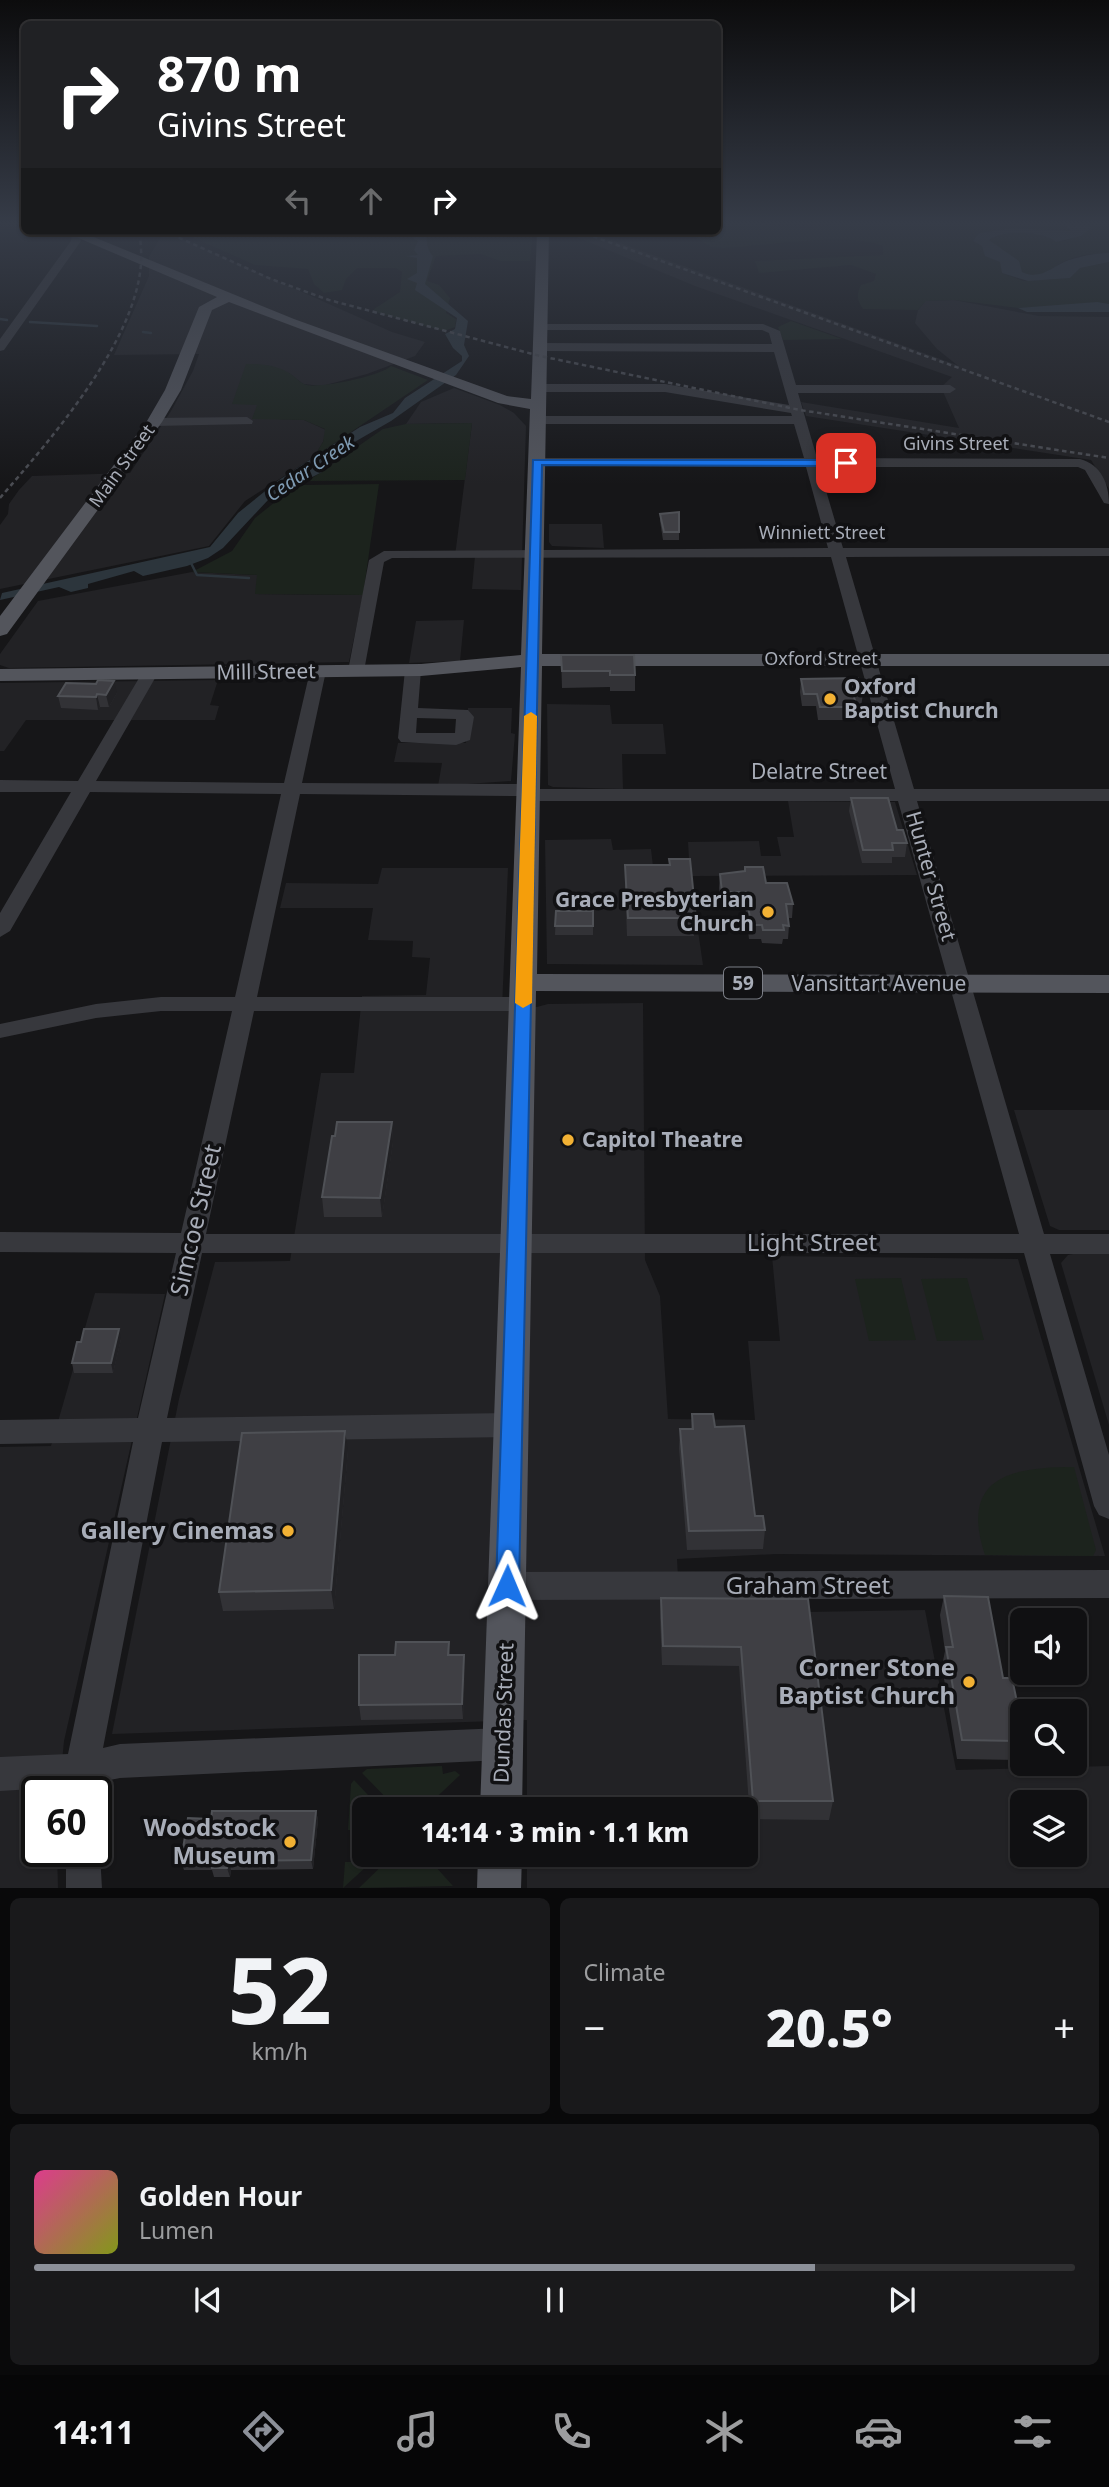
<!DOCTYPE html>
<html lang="en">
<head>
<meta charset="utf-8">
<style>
  :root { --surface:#101012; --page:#19191b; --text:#f1f3f6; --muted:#9c9d9f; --line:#303032; --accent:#8c9099 }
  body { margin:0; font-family:"Noto Sans",sans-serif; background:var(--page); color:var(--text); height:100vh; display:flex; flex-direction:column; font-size:26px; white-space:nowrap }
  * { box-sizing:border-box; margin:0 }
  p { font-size:23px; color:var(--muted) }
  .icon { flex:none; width:38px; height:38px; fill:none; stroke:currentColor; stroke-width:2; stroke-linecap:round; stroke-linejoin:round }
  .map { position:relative; height:1888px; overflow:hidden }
  .drawer { display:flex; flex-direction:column; gap:10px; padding:10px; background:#09090a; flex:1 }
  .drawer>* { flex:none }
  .banner { position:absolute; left:21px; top:21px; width:700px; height:214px; border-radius:10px; box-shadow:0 2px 5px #0004,0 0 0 2px var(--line); background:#202124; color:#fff; overflow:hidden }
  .fabs { position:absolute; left:1010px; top:1608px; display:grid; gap:14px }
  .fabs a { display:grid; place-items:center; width:77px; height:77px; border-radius:10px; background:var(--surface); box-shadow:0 2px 5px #0004,0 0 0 2px var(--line); font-size:35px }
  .speed { position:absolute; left:21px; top:1776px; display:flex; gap:14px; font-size:35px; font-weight:700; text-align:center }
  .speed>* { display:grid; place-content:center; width:91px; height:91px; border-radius:50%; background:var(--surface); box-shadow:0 2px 5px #0004,0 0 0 2px var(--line); line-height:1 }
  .speed .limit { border:4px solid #111; border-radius:10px; background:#fff; color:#111 }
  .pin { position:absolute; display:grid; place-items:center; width:60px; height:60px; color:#fff; margin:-30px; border-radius:14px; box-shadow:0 4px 10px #0006 }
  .me { position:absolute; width:77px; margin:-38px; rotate:1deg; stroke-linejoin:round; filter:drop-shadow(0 0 5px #0008) }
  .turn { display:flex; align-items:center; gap:24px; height:147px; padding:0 21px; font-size:32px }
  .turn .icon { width:91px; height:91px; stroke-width:2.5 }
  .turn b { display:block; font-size:49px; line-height:60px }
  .lanes { display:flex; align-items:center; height:66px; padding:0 21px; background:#0003; justify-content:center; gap:35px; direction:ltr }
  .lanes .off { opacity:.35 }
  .big { font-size:52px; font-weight:800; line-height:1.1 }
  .drawer .card { flex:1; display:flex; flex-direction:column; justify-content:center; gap:10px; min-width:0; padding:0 24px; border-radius:10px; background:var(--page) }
  .drawer .dial { align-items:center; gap:0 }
  .dial b { font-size:91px; line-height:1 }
  .song { display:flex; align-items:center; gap:21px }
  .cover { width:84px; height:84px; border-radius:10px; background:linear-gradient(135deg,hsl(330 70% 55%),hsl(70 70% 35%)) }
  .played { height:7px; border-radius:4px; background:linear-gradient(90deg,var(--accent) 75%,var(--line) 75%) }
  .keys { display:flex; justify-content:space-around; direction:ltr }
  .heat { display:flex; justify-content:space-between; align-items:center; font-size:38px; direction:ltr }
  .drawer .tiles { flex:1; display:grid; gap:10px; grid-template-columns:1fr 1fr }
  .card:last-child { grid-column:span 2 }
  .trip { position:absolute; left:352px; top:1797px; width:406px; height:70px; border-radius:10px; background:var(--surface); box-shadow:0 2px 5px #0004,0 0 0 2px var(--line); font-weight:800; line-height:70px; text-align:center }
  .tabs { display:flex; height:112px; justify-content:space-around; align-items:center; background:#060607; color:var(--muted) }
  .tabs .icon { width:49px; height:49px }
  .tabs .active { color:var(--accent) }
  .tabs b { font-size:32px; color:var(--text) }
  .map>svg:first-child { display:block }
</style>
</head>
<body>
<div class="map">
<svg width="1109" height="1889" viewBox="0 0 1109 1889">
  <rect width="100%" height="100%" fill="#161618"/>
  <g fill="#222225" fill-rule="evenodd">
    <path d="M164,231L392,332L425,342L415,356L367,374L322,386L303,384L289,373L258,405L253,418L304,420L326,430L323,442L314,457L245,501L209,546L0,589V525L8,514L9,504L19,490L32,476L130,473L171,411L193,371L199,354L114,355L149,276V257Z"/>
    <path d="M562,231H587L957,365L937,349L915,323L918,310L925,301L954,300L1039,316L1109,317V489L1091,460L806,416L801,402L959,428L941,387L952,377L695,286Z"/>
    <path d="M454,388L500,405L514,413L526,426L521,590L472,589L475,556H455L472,423L406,424L421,402Z"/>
    <path d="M549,524H602L604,548L552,546L549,542Z"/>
    <path d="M192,572L258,575L256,594L363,595L349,662L9,668L0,665V654L38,601Z"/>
    <path d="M464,620L460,661L409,663L416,621Z"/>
    <path d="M218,680L210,705L219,706L215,720H26L4,751H0V683Z"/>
    <path d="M547,704L610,705L612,724H663L666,754H622L623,789L553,787L548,785Z"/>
    <path d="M468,708H512L511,733L515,734L511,781L438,786L442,763L394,762L398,743H466Z"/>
    <path d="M788,801L895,802L917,875L690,876L703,965L547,964L545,840L611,839L613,850L651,849L654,875H690L688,842L759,841L761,856H781L777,837H794Z"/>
    <path d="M382,868H508L502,1008L537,1007L548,1004L643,1003L645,1260L660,1296L668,1419L755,1420L748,1341H780L772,1256L1018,1259L1105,1556L776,1554L677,1559L680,1614L925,1610L956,1770L1109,1766V1888H527V1855H746V1810L527,1809V1720L112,1734L179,1399L215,1262L290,1261L321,1073H354L362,996L426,995L430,958L412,957L413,941L368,940L373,908H280L286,883L378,884ZM1022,1802H1074V1855H1022Z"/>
    <path d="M1014,1110H1109V1230H1059L1050,1226Z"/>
    <path d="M1078,1253H1109V1425L1061,1263L1068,1255Z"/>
    <path d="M95,1293L165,1294L64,1741L59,1792H37V1852H57L58,1888H0V1447L51,1446Z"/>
  </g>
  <g fill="#1c231d">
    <path d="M718,221H754L775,226L812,229L855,221L1056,222L1071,227V231L1005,229L979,233L973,241L982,246L986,256L1001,262L1002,273L1023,281L1070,278L1080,268L1109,262V304L1018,308L954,300L926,301L918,310L863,309C857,300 856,295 861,285L874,281L876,274L851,265L759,273L755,261L883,255V246C847,232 764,246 723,248L711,247L687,232L634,231H718Z"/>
    <path d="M1070,221H1109V253C1095,253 1078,255 1065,261C1054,266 1039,282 1024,273C1019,270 1017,260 1011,256C1004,249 995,250 989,240C1002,230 1044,231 1056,242C1070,240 1080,237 1088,226Z"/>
    <path d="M178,231H533L530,261H500L481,254L436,256L427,281L439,285L450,298L446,313L456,319L455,327L444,331L375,312L374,309L400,292L402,272L396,268H357L346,279L342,290L324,293L314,284L308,269L255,265Z"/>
    <path d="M791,321L842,339L783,340L778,327Z"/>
    <path d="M246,364C262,364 275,365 289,373C296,377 299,383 307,385C322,388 381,376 391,366L428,380L314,457L323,442L325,429L304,420L252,419L257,405L232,404Z"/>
    <path d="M472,423L465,480L308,481L383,429L406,424Z"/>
    <path d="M379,484L363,595L255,594L257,575L192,572L232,551L255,518L285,494L303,485Z"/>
    <path d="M901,1278L916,1340L869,1341L855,1279Z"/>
    <path d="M967,1278L984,1340L937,1341L921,1279Z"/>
    <path d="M1074,1467L1096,1550L1093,1556L985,1555C959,1477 1011,1467 1074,1467Z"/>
    <path d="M442,1766L443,1774L455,1771L460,1775L425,1808L407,1805L397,1809L362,1773L367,1769Z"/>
    <path d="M354,1780L381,1809L364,1810V1855H379L343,1888L345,1862H351L353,1830H348L351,1784Z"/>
    <path d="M393,1855L410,1858L425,1855L453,1886L359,1888Z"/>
  </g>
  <g fill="#2c353c">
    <path d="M1048,221H1070L1092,227L1081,236L1056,242C1044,231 1001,230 989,240L1019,261L1022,272C1041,281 1052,266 1069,260C1082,256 1096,253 1109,253V262L1080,268L1070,278L1028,281L1002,273L1000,262L985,256L982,246L973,241L979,233L1013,228L1071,231L1064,224Z"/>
    <path d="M414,231H428C425,236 427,252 433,256L425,284L468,321L464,345L469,356L456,375L391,421L332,455L334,459L327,460L322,472L268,500L223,548L208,558L187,566L143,576L134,571L88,584V588L71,592L59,587L0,600L2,593L210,547L238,513L279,480L360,427L393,413L405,398L462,361V356L453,348L445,334L455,329L457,318L415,290L417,283L407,279L417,273V258L406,256L418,255L414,250L418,241L414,239Z"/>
    <path d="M1097,302L1109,304V312H1027L1018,308Z"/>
  </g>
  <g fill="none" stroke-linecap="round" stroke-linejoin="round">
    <g stroke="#2c353c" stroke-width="2.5">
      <path d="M0,319L7,320"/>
      <path d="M30,322L97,326"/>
      <path d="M143,332L151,333"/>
      <path d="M190,561L197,575L249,578"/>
    </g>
    <g fill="#37383d" fill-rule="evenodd">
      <path d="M72,233H80L81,241L4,350L0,351V339L71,241Z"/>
      <path d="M763,324L780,331L796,385H950L956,389L950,393H798L817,458L1080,459C1101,465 1109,483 1109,504L1104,503L1085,470L1078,467H819L843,548H1109V556L846,557L914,789H1109V801H917L1044,1234H1109V1254H1050L1109,1455V1519L1099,1515L1094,1506L1024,1253H202L167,1418L511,1413L521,1417L525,1425L521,1433L511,1437L162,1442L103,1748L120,1744L502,1728L514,1733L519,1744L514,1755L502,1760L120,1778L100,1782L96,1801V1792H66V1787L0,1791V1757L68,1754L133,1442L0,1444V1420L138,1418L176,1253L0,1252V1232L181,1233L232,1011H161L96,1018L0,1038V1024L96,1004L161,997H235L281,794L90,792L10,931L0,937V913L71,792H0V780L78,781L142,673L150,668L158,673L96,781L284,783L310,671L318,666L326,671L302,783L528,784L537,789H895L831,557L392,558L384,562L364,671L356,676L348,671L369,560L384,551L828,548L806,467L537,466L530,462L537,458H804L794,424H538L532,420L538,416H792L791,413L665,392H539L533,388L539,384H665L789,405L774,352L540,351L534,347L540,343L772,344L769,333L762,330H541L535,327L541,324ZM300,794L519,796L528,801H898L1019,1234H206L254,1011H523L531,1009L534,1004L531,999L523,997H257Z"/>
      <path d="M247,417L253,421L252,424L154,426L148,422L154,418Z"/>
      <path d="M413,665L421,670L418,708L468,710L474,717L470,740L456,745L401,742L398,738L405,670ZM417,718L456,719L455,733H416Z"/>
      <path d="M1109,1570V1598L507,1600L496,1596L492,1586L496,1576L507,1572Z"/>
      <path d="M96,1842L100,1852L102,1889H66V1852H96Z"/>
    </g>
    <g fill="#53555c" fill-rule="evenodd">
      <path d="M62,231H79L294,319L507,396L531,399L537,231H549L542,654H1109V666H542L537,974L1109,975V993L536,991L522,1810H480L521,667L421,676L0,681V669L421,664L521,655L530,409L498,403L229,302L212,310L181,390L162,422L7,634L0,636V616L147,421L165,390L199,307L217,297Z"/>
      <path d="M478,1855H522L521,1889H477Z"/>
    </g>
    <g stroke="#4a4c52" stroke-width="2.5" stroke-dasharray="4.5 3.5" stroke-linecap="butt">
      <path d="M164,231L271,279L329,300L540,356L800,410L1109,458"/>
      <path d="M578,231L1109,422"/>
      <path d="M0,498C51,439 135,343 141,264C142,253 140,242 140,231"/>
    </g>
  </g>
  <g fill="#323236">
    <path d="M660,514L679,532V540H663L660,521Z"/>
    <path d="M561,655L635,675V691H610V687L562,688Z"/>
    <path d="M801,679L863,694L861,707H857L855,720H818L816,706H802L800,692Z"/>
    <path d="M117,693L109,707H100L98,710L61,708L58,696Z"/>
    <path d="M851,798L897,830L907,843L905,857H892V863H862L849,811Z"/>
    <path d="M669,859L696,918L694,936H627L625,883V865H669Z"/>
    <path d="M720,874L766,883L793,904L792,918H788L789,926L788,939H783L782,944L762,943L761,939H749L745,906H721L719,888Z"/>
    <path d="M556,911H593V935H555Z"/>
    <path d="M392,1122L393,1142L382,1217H324L322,1197L335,1136Z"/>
    <path d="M121,1339L113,1373H74L72,1363Z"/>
    <path d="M692,1414L715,1427L755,1516L765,1530L763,1549L687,1550L679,1448L680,1429H691Z"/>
    <path d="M348,1450L334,1609L223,1611L219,1592Z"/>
    <path d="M944,1596L1003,1678L1022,1726V1750L1019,1760L957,1759L942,1666L945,1651L940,1615Z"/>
    <path d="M661,1598L808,1599L833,1801L829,1820L750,1819L739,1666L662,1665L660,1617Z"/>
    <path d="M449,1642L450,1655L465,1669L463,1719L361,1720L359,1705L395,1655Z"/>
    <path d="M316,1811L318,1820L313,1869L231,1870L230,1877H214L212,1870H184L181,1861L211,1819Z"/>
  </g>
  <g fill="#212124">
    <path d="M114,681L117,693L109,707L106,695Z"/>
    <path d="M97,694L100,707L98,710L96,697Z"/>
    <path d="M392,1122L393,1142L382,1217L380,1198Z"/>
    <path d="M119,1329L121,1339L113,1373L111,1363Z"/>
    <path d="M345,1431L348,1450L334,1609L331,1590Z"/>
    <path d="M464,1655L465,1669L463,1719L462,1704Z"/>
    <path d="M316,1811L318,1820L313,1869L311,1860Z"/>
    <path d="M229,1861L231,1870L230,1877L227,1868Z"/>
  </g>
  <g fill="#3f3f44" stroke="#4f5156" stroke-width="2">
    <path d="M679,512V532H664L660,514Z"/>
    <path d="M561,655H634L635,675H610V671H562Z"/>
    <path d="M858,678L863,694H853L857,707H820L817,694H804L801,679Z"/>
    <path d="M98,680L114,681L106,695L97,694L96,697L58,696L66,683L96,684Z"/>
    <path d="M851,798H888L897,830H903L907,843H892L893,850H863Z"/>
    <path d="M669,859H690L696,918H628L625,865H670Z"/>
    <path d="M745,867H763L766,883H787L793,904H786L789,926L783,925L784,930H763L762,925H751L746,892H722L720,874L745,871Z"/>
    <path d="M556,911H593V926H555Z"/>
    <path d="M337,1122H392L380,1198L322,1197L332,1136H335Z"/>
    <path d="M84,1329H119L111,1363H72L77,1342H81Z"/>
    <path d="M692,1414H713L715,1427L744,1426L755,1516H763L765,1530L689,1531L680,1429H693Z"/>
    <path d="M345,1431L331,1590L219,1592L242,1433Z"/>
    <path d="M944,1596L988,1597L1003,1678H1012L1022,1726V1741L962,1740L946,1647H953Z"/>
    <path d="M661,1598L808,1599L833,1801H753L741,1647L663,1646Z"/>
    <path d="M396,1642H449L448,1655H464L462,1704L359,1705V1655H395Z"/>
    <path d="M212,1811H316L311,1860L229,1861L227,1868H212L213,1861H181L188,1818L211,1819Z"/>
  </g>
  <linearGradient id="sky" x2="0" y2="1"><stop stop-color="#0c0c0d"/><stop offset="0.46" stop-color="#363c48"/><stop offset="1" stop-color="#363c48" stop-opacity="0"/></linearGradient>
  <rect width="1109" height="485" fill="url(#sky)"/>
  <path fill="#1a73e8" stroke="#114b97" stroke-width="2" d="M533,460H846L851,463L846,466L542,465L519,1586L516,1594L507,1597L499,1594L496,1586Z"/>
  <path fill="#f59e0b" d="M531,712L537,716L532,1003L523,1008L515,1003L524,716Z"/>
  <g fill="#f2b134" stroke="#111113" stroke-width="2.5">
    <circle cx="830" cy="699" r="7"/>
    <circle cx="768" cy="912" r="7"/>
    <circle cx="568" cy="1140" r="7"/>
    <circle cx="288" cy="1531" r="7"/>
    <circle cx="969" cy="1682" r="7"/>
    <circle cx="290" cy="1842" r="7"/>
  </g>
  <g text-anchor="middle" stroke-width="7" stroke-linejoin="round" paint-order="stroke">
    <g font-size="18" fill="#a8adb8" stroke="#111113">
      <text x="956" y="450">Givins Street</text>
      <text transform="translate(122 466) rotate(-54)" y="6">Main Street</text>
      <text x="822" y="539">Winniett Street</text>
      <text x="821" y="665">Oxford Street</text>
    </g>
    <g font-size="19" font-style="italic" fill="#7f9bb3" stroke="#111113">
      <text transform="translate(310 468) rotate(-34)" y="7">Cedar Creek</text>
    </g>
    <rect fill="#111113" stroke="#7b7e86" stroke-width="2" x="724" y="967.5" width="38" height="31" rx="5"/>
    <g font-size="19" font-weight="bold" fill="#a8adb8">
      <text x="743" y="990">59</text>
    </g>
    <g font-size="21" fill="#a8adb8" stroke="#111113">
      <text transform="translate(266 672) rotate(-1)" y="7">Mill Street</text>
      <text x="819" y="779">Delatre Street</text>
      <text transform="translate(931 876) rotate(74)" y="7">Hunter Street</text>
      <text x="879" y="991">Vansittart Avenue</text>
      <text transform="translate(504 1713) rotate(-88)" y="7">Dundas Street</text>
    </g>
    <g font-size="21" font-weight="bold" fill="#a8adb8" stroke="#111113" text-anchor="start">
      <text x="844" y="694">Oxford<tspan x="844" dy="24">Baptist Church</tspan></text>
      <text x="754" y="907" text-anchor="end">Grace Presbyterian<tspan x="754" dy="24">Church</tspan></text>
      <text x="582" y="1147">Capitol Theatre</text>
    </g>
    <g font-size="24" fill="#a8adb8" stroke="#111113">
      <text transform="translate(196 1220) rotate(-77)" y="8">Simcoe Street</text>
      <text x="812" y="1251">Light Street</text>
      <text x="808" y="1594">Graham Street</text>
    </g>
    <g font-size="24" font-weight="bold" fill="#a8adb8" stroke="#111113" text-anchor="end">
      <text x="274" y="1539">Gallery Cinemas</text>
      <text x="955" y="1676">Corner Stone<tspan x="955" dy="28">Baptist Church</tspan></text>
      <text x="276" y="1836">Woodstock<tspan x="276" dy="28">Museum</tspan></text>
    </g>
  </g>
</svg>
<div class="fabs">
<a><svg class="icon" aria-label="sound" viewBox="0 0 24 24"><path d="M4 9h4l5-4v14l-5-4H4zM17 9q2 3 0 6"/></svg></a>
<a><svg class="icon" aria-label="search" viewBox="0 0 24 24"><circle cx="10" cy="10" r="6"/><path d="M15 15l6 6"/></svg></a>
<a><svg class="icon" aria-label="layers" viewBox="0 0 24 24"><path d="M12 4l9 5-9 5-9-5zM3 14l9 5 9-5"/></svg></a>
</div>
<div class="speed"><div class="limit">60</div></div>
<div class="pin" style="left:846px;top:463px;background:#d93025"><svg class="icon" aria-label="arrive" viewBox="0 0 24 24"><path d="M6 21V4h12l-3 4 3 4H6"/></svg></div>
<svg class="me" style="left:507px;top:1586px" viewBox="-20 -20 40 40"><path d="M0-17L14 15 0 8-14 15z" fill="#1a73e8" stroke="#fff" stroke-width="4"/></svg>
<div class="trip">14:14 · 3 min · 1.1 km</div>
<div class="banner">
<div class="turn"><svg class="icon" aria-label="right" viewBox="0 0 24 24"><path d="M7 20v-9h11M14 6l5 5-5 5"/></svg><div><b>870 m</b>Givins Street</div></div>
<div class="lanes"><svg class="icon off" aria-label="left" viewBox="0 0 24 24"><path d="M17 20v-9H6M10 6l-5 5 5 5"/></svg><svg class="icon off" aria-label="ahead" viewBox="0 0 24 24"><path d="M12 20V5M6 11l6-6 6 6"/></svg><svg class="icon" aria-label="right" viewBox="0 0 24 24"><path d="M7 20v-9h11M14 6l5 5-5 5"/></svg></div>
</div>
</div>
<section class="drawer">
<div class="tiles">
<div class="card dial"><b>52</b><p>km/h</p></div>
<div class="card"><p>Climate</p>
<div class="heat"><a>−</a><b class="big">20.5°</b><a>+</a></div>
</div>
<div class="card">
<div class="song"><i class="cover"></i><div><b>Golden Hour</b><p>Lumen</p></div></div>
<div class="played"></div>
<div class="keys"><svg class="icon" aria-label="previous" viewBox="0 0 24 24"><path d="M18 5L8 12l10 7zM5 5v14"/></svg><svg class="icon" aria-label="pause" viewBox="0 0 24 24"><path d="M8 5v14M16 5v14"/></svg><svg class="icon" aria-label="next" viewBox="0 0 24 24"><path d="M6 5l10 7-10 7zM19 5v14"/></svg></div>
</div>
</div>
</section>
<nav class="tabs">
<b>14:11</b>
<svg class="icon active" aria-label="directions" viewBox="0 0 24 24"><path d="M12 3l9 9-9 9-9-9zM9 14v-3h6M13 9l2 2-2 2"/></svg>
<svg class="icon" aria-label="music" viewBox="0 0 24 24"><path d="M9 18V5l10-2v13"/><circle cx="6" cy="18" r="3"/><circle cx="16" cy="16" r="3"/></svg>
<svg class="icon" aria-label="phone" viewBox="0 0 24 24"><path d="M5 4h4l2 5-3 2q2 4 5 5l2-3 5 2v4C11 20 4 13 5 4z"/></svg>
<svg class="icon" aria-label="climate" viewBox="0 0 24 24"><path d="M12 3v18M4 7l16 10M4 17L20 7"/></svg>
<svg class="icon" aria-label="car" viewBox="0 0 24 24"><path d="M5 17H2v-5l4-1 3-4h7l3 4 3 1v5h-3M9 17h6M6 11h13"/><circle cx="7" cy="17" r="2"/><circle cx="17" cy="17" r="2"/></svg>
<svg class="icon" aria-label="filters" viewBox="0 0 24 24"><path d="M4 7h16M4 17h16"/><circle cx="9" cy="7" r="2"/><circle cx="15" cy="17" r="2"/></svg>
</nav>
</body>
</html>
